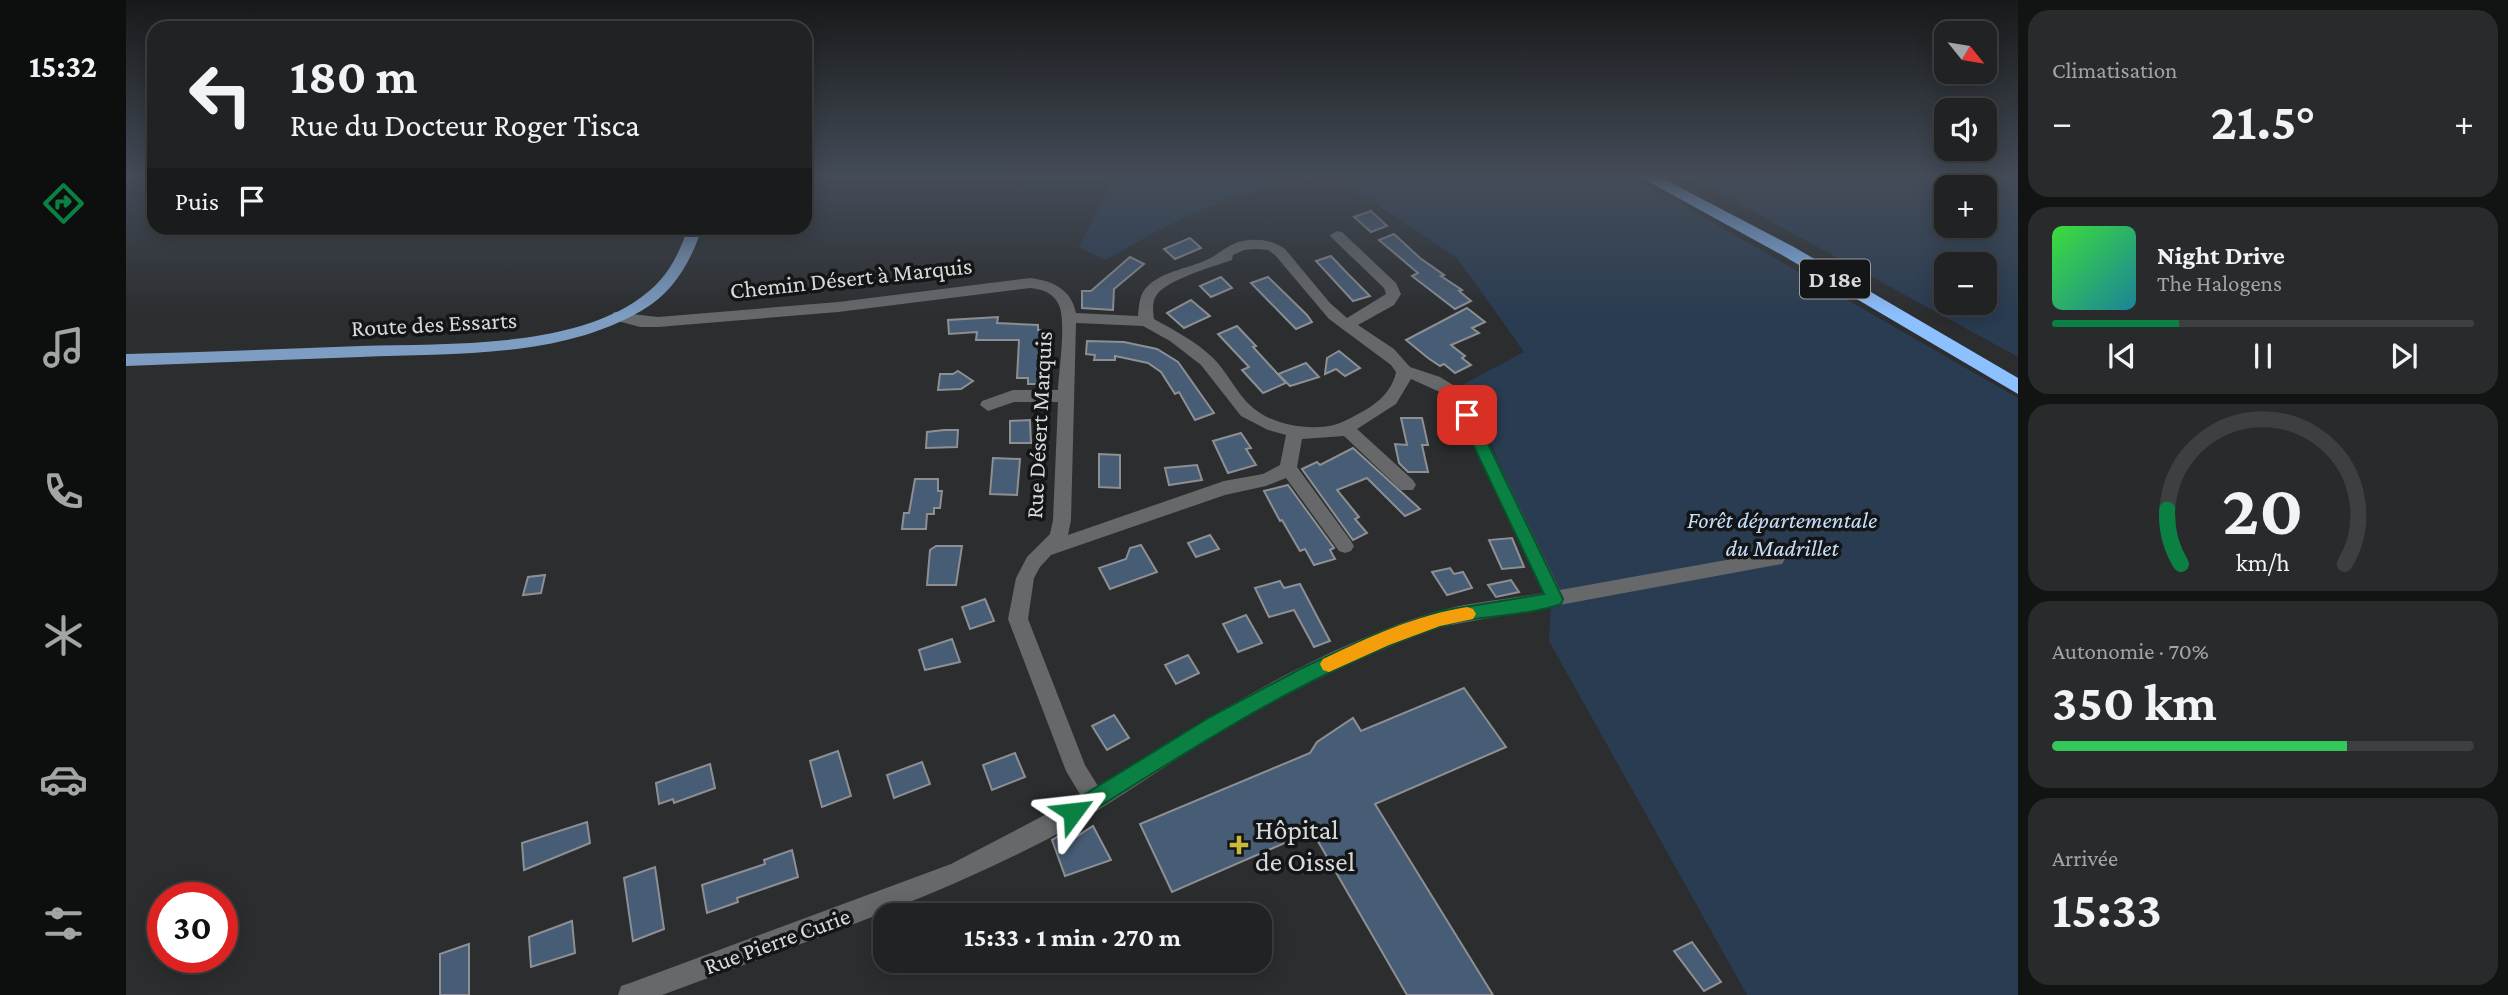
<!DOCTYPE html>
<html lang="fr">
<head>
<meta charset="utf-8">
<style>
  :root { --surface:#202223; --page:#282a2b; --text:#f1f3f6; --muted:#a2a4a6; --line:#3d3f41; --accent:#0b8043 }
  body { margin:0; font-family:"Crimson Pro",serif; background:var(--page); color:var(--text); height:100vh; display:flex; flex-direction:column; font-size:26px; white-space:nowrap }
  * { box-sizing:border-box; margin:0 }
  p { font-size:23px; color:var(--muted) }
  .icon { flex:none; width:38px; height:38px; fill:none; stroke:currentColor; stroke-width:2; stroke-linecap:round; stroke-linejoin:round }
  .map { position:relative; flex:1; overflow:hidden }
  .drawer { display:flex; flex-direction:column; gap:10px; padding:10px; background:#121313; width:490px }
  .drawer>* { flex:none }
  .guide { position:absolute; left:21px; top:21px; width:665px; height:214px; border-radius:21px; box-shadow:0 4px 18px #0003,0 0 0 2px var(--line); background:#202223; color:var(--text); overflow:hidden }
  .needle { width:46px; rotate:120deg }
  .buttons { position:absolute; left:1808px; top:21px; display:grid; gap:14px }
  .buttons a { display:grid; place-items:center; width:63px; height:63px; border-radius:14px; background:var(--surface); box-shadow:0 4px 18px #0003,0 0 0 2px var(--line); font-size:35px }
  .speed { position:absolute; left:21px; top:882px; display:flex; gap:14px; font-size:35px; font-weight:700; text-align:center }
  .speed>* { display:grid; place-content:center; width:91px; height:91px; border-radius:50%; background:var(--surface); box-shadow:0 4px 18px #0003,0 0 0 2px var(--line); line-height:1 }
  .speed .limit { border:10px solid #d22; background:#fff; color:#111 }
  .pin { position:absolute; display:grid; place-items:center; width:60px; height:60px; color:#fff; margin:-30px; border-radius:14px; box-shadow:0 4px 10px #0006 }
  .me { position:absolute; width:77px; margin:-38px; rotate:60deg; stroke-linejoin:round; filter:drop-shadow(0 0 5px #0008) }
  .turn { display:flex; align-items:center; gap:24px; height:147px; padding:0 28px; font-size:32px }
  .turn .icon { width:91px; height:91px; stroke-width:2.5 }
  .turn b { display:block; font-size:49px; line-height:60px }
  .then { display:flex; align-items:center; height:66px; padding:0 28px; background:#0003; gap:14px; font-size:26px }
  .big { font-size:52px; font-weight:700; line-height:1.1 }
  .drawer .tile { flex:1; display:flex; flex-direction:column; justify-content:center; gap:10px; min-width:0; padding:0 24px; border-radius:21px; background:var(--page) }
  .drawer .dial { align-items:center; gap:0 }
  .dial svg { height:182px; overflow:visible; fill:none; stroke:var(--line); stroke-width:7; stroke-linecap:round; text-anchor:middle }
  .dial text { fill:var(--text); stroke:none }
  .song { display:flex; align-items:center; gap:21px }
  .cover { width:84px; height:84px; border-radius:10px; background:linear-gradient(135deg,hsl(120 70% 55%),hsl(190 70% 35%)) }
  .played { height:7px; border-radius:4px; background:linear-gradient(90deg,var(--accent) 30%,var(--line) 30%) }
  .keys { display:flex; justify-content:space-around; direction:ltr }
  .heat { display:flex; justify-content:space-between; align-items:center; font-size:38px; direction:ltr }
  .charge { height:10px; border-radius:5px; background:linear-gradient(90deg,#34c759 70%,var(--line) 0) }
  .trip { position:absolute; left:747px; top:903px; width:399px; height:70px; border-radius:21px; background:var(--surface); box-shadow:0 4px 18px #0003,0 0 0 2px var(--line); font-weight:700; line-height:70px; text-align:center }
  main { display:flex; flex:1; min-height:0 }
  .dock { display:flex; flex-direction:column; width:126px; justify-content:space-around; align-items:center; background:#0d0e0e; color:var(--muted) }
  .dock .icon { width:49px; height:49px }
  .dock .active { color:var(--accent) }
  .dock b { font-size:32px; color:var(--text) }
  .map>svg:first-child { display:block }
</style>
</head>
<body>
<main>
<nav class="dock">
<b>15:32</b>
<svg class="icon active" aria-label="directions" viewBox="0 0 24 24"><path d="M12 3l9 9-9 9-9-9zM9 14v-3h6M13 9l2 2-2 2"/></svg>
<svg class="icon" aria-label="music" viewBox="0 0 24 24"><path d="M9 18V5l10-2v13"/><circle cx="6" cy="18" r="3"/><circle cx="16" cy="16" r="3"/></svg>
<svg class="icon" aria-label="phone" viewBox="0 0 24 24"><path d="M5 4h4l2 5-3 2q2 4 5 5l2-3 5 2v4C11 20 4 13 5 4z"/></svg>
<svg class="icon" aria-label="climate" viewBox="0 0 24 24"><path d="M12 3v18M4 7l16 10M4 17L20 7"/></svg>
<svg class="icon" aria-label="car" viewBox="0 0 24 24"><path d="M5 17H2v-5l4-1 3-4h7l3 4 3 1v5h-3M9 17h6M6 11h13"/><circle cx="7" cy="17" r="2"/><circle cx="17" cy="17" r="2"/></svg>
<svg class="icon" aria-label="filters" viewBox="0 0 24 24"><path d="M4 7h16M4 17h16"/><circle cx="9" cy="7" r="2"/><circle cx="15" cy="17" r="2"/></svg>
</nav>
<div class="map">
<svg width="1892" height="995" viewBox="0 0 1892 995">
  <rect width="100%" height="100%" fill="#2b2d2f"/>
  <g fill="#2a3c52" fill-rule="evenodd">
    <path d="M988,177H1508L1892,398V995H1621L1423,641L1426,582L1338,384L1398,352L1331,258L1222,185L1178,181L1113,195L1042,225L979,260L953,247Z"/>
    <path d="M1564,177H1892V357ZM1820,187H1858V226H1820ZM1820,264H1858V303H1820Z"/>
  </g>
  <g fill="#475c75" stroke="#8d8f92" stroke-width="2">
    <path d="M1245,211L1261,226L1245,232L1228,217Z"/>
    <path d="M1268,234L1294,258L1318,275L1315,276L1336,290L1333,291L1345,301L1329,309L1286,276L1292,273L1253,240Z"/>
    <path d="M1064,238L1075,248L1049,259L1038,249Z"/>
    <path d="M1205,256L1222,274L1244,296L1227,301L1190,261Z"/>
    <path d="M1004,257L1018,264L988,289L987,310L956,308V291H965Z"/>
    <path d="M1095,277L1106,288L1085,297L1074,286Z"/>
    <path d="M1142,277L1181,315L1186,322L1170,329L1125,283Z"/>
    <path d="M1065,300L1084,316L1058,328L1041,313Z"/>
    <path d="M1341,308L1359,322L1346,328L1353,333L1325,345L1339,356L1336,358L1345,365L1329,373L1318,364L1314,366L1302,358L1280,340Z"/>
    <path d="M872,317L871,323L912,325V330H915L917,384H902V378H891L893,340H850L851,332L823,334L822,320Z"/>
    <path d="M1111,326L1130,346L1127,347L1160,383L1137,393L1116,370L1123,367L1092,334Z"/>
    <path d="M961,341L998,342L1031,349L1052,362L1088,413L1069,420L1053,392L1049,394L1035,372L1022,363L989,356V360H968L969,355L960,354Z"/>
    <path d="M1213,351L1234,368L1219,376L1210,369L1199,374L1201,358Z"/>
    <path d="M1180,363L1193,377L1164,386L1152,374Z"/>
    <path d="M832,371L847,381L835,389L812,390L814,374H827Z"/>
    <path d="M1275,418H1296L1302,445H1296L1302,472H1282L1273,463L1269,444L1281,445Z"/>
    <path d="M904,420L905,443H884V421Z"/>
    <path d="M818,430H832L831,447L800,448L801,432Z"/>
    <path d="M1115,433L1125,448L1120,449L1130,465L1102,473L1087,441Z"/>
    <path d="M1227,448L1294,509L1279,516L1241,478L1211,490L1233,517L1229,519L1241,533L1227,540L1176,469L1191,462L1194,465Z"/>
    <path d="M973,454L994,455V488L973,487Z"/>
    <path d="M867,458L894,459L891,495L864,494Z"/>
    <path d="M1071,465L1076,480L1043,485L1039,468Z"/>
    <path d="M789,479H812V491H816L814,508H808V514H801L800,529H776L778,513H783Z"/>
    <path d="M1162,485L1208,548L1204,550L1209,559L1188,565L1179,549L1174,551L1156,520L1154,521L1138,491Z"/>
    <path d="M1084,535L1093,549L1070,557L1062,543Z"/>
    <path d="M1386,538L1398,567L1376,569L1363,540Z"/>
    <path d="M1015,545L1031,572L984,589L973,568L1000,559L1004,548Z"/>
    <path d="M810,546H836L830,585H801L804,550Z"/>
    <path d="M1324,568L1328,574L1337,572L1346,588L1321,595L1306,572Z"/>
    <path d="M419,575L415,593L397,595L402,577Z"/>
    <path d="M1385,580L1393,592L1370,597L1362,585Z"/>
    <path d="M1154,581L1158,588L1174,584L1204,641L1188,647L1168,610L1143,617L1129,588Z"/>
    <path d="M859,599L868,621L844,629L836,607Z"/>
    <path d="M1120,615L1136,643L1112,652L1097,624Z"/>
    <path d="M826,639L834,662L799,670L793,650Z"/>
    <path d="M1062,655L1073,673L1050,684L1039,665Z"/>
    <path d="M1338,688L1380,747L1249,804L1367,995H1281L1186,831L1046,892L1014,824L1184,753L1191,742L1227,718L1235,731Z"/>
    <path d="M988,715L1003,738L981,750L966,726Z"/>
    <path d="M712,751L725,796L696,807L684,761Z"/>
    <path d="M889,753L899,777L866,790L857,765Z"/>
    <path d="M796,762L804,784L768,798L761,775Z"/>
    <path d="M584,764L589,788L548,803L547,799L533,804L530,783Z"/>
    <path d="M461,822L464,843L398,870L396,843Z"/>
    <path d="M967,826L985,860L939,876L926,840L938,833L942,842Z"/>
    <path d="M666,850L672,877L611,898L612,902L581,913L576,885L639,864L638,860Z"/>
    <path d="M529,867L538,929L507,941L498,878Z"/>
    <path d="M446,921L449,953L405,967L403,937Z"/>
    <path d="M1566,942L1595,982L1578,991L1548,951Z"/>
    <path d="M343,944V995H314V954Z"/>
  </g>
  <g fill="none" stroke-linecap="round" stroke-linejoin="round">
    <path fill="#66686a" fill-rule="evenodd" d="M1211,231L1216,232L1270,283L1275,294L1268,305L1232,325L1268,349L1284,367L1314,377L1327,385L1349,415L1434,590L1650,551L1656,554L1659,559L1656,564L1314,627C1239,654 1168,689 1099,729C1037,766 979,810 914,843C793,905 663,947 536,995H492L495,986L504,983L825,864L955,796L940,771L882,619L890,578L901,557L924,534L927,520L932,402H888L862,411L854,405L856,401L887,390H932C933,370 941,318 932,303C926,292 915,289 904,288L712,312L532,327H514L488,320L485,316L488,312L532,317L712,302L904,278C927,281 945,289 950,313L1012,316C1013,306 1013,297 1019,289C1036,269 1067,269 1088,256C1100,248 1108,241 1123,240C1136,239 1148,241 1159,249L1204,303L1221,318L1260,294L1258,288L1206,238L1204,235ZM1130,249L1142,250L1149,255L1203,319L1265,365L1270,372C1266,392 1250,405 1232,414C1224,418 1216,423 1208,425C1183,431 1146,425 1126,407C1110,393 1101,371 1086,357C1069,341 1048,330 1028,319C1027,312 1026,302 1030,296C1039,280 1089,266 1106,260L1107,255L1118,250ZM950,323L1017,326L1044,341L1075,365L1115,416L1142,430L1160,435L1154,465L1137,474L1098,481L942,535L945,520ZM1285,379L1316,393L1334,417L1417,593C1382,599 1345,602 1312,611C1190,648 1080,719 972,786L959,765L902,619L908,578L914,567L925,555L1099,495L1140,486L1160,478L1213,551L1219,553L1225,551L1228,546L1225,541L1171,467L1176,439L1218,436L1275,490H1287L1290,485L1287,480L1231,429L1270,404Z"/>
    <path fill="#7d9dc3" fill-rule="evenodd" d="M562,228H576C564,263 548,292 515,311C432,359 326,353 234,357C156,360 78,363 0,366V354C78,352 157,349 235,346C318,343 433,349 507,303C538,283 550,262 562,228Z"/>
    <path fill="#8dc0ff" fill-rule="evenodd" d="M1514,177H1534L1668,247L1892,378V394L1656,255Z"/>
  </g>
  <linearGradient id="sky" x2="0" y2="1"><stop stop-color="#18191a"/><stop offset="0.56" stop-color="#444c58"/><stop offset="1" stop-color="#444c58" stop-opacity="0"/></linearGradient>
  <rect width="1892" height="316" fill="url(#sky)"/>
  <path fill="#0b8043" stroke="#07532c" stroke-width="2" d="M1341,410L1348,415L1437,599L1435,604C1395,618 1349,614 1310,628C1182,672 1068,747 954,819L947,822L940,819L938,812L940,806L1084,717L1176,668L1250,634L1314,611L1418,594L1333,415Z"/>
  <path fill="#f59e0b" d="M1341,607L1347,609L1350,614L1347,619L1314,626L1263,645L1203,672L1197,670L1194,664L1197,659C1243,637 1290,615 1341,607Z"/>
  <path fill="#c8bb3b" stroke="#141516" stroke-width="2.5" d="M1109.5 834.5h7v7h7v7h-7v7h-7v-7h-7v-7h7z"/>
  <g text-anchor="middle" stroke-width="7" stroke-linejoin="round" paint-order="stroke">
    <rect fill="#141516" stroke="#9d9e9f" stroke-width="2" x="1674" y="259.5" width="70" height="39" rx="5"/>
    <g font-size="23" font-weight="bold" fill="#d8d9da">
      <text x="1709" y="287">D 18e</text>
    </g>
    <g font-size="24" fill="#d8d9da" stroke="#141516">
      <text transform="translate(725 278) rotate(-6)" y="8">Chemin Désert à Marquis</text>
      <text transform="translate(308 324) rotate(-3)" y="8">Route des Essarts</text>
      <text transform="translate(913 425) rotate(-87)" y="8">Rue Désert Marquis</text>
      <text transform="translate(651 941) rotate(-20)" y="8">Rue Pierre Curie</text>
    </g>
    <g font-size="24" font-style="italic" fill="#c6defa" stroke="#141516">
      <text x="1656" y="528">Forêt départementale<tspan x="1656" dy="28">du Madrillet</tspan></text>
    </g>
    <g font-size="28" fill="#d8d9da" stroke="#141516" text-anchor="start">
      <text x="1129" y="839">Hôpital<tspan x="1129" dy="32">de Oissel</tspan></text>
    </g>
  </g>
</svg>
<div class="buttons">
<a><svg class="needle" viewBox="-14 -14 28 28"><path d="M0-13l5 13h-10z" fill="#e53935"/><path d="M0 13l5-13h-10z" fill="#a2a4a6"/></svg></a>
<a><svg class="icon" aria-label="sound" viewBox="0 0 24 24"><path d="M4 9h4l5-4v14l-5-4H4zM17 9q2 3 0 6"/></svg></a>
<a>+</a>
<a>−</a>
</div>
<div class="speed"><div class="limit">30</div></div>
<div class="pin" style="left:1341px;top:415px;background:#d93025"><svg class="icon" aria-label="arrive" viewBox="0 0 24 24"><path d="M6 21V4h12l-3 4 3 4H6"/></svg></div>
<svg class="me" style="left:947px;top:812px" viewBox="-20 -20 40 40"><path d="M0-17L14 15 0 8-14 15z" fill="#0b8043" stroke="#fff" stroke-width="4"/></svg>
<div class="trip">15:33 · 1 min · 270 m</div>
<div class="guide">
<div class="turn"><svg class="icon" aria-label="left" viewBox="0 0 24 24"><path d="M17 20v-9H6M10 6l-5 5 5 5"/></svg><div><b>180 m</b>Rue du Docteur Roger Tisca</div></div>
<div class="then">Puis<svg class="icon" aria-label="arrive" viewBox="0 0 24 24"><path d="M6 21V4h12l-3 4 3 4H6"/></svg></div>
</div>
</div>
<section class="drawer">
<div class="tile"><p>Climatisation</p>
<div class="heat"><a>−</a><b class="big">21.5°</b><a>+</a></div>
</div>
<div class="tile">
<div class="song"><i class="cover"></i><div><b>Night Drive</b><p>The Halogens</p></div></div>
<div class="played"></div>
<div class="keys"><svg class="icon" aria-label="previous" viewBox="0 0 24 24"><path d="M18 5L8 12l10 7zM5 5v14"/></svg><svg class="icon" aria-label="pause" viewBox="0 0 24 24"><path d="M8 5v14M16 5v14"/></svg><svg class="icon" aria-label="next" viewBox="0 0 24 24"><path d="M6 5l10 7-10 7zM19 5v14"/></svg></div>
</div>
<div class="tile dial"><svg viewBox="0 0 100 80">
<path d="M14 69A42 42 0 1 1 86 69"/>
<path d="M14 69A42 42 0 0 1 8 45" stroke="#0b8043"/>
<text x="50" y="56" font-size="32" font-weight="700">20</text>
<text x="50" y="72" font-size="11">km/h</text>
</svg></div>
<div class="tile"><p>Autonomie · 70%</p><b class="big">350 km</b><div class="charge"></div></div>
<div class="tile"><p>Arrivée</p><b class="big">15:33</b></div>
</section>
</main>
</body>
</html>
